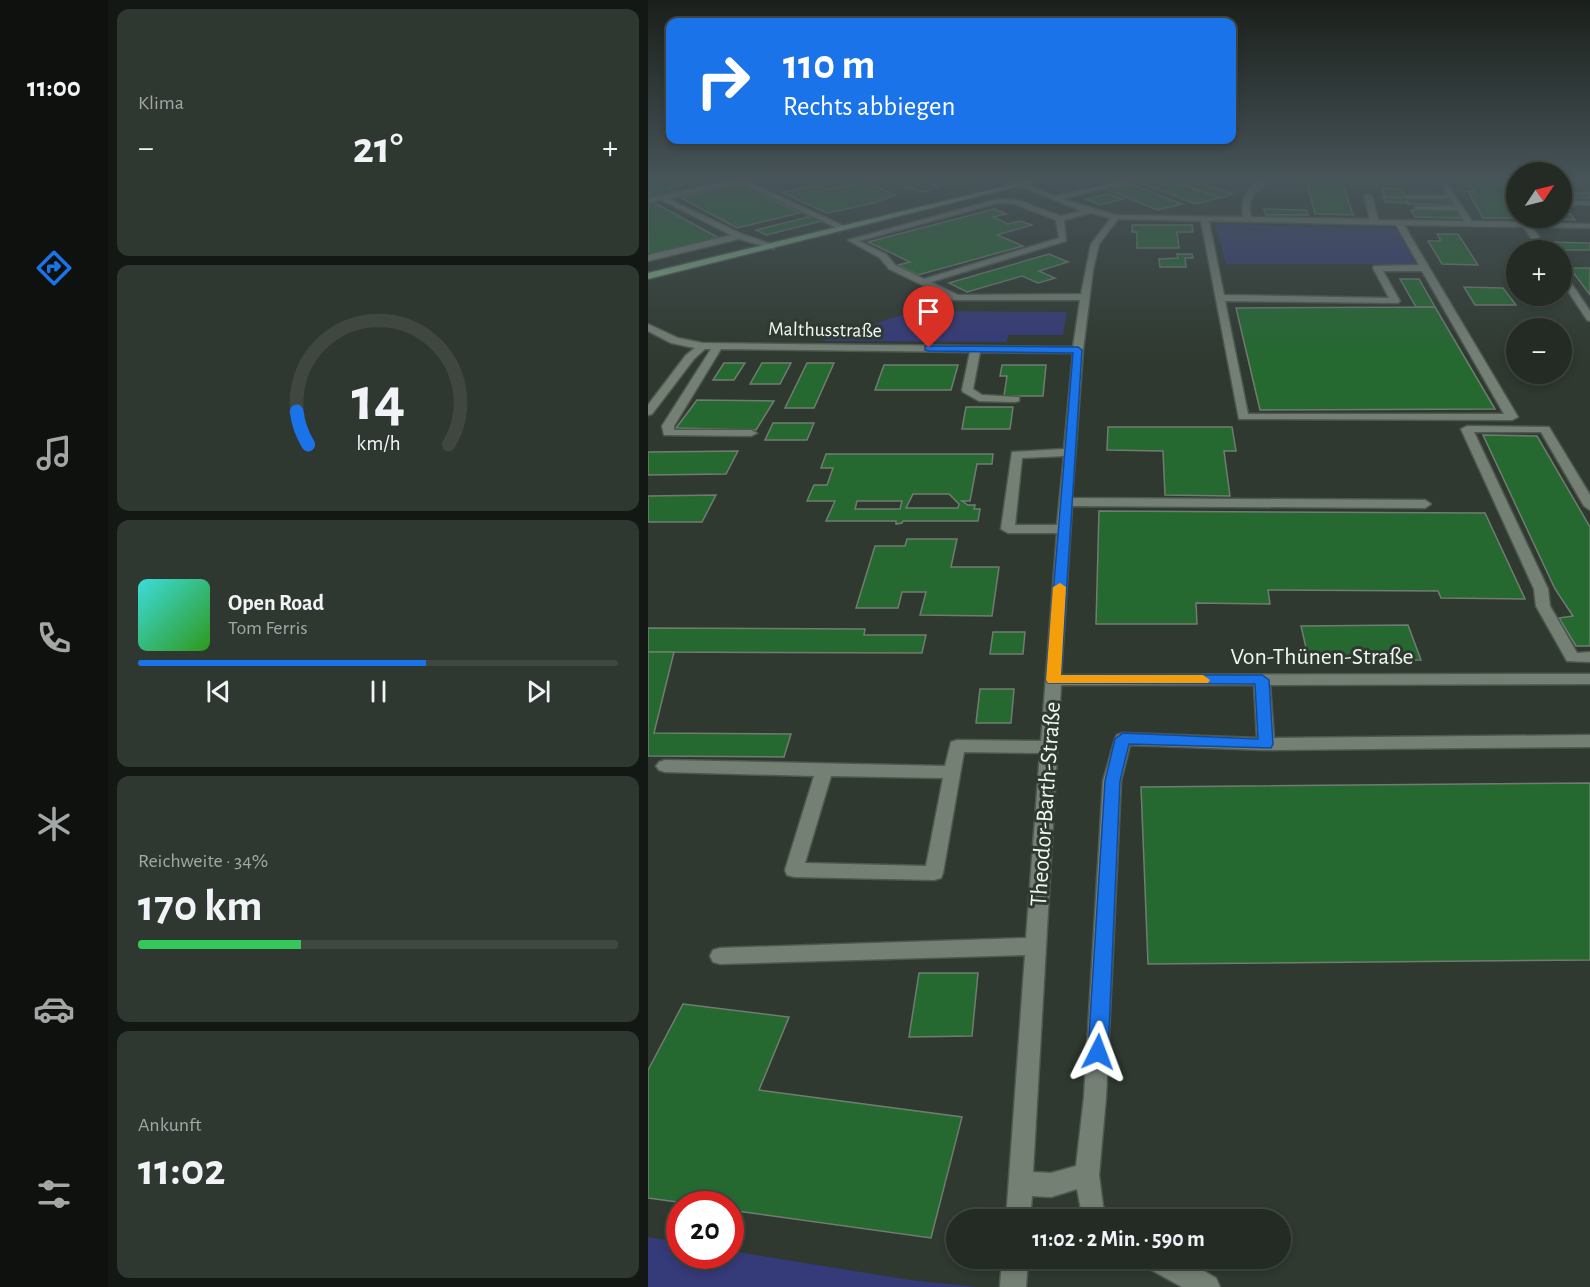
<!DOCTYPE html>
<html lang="de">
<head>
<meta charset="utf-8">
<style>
  :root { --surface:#232b24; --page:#2f3731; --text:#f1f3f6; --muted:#a3a7a6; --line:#404741; --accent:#1a73e8 }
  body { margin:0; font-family:"Alegreya Sans",sans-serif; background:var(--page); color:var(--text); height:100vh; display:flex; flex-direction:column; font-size:22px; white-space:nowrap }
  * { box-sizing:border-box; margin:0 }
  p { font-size:20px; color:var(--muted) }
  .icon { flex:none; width:33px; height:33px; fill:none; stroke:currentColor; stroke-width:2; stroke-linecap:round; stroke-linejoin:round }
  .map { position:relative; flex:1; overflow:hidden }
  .details { display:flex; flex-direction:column; gap:9px; padding:9px; background:#131814; width:540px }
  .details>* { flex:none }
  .banner { position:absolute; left:18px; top:18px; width:570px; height:126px; border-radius:12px; box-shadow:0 3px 9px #0003,0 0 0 2px var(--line); background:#1a73e8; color:#fff; overflow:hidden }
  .needle { width:39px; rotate:55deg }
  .controls { position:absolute; left:858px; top:162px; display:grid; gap:12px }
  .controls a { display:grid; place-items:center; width:66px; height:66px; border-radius:50%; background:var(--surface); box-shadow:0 3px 9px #0003,0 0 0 2px var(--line); font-size:30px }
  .speed { position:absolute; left:18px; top:1191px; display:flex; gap:12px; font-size:30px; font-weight:700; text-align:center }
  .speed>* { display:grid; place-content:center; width:78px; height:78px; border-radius:50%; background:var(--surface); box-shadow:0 3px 9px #0003,0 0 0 2px var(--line); line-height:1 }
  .speed .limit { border:9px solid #d22; background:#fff; color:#111 }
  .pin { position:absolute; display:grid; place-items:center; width:51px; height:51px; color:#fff; margin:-62px -26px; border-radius:50% 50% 50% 0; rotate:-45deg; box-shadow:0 0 6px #0007 }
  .pin .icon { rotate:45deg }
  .me { position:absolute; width:66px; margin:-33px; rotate:3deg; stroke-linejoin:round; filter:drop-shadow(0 0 4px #0008) }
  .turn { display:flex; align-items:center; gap:21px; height:126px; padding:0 18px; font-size:27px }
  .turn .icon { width:78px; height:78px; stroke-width:2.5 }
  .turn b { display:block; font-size:42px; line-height:51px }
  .big { font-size:45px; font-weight:700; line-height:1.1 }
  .details .card { flex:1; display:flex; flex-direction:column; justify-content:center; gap:9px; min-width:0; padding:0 21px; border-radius:12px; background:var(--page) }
  .details .dial { align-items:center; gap:0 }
  .dial svg { height:156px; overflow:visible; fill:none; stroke:var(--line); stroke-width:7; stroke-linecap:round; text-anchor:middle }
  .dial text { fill:var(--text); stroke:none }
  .song { display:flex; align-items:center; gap:18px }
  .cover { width:72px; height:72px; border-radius:9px; background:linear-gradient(135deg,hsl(180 70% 55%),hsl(110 70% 35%)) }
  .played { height:6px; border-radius:3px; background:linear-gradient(90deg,var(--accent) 60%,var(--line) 60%) }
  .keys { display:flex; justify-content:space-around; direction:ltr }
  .heat { display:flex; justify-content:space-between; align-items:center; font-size:33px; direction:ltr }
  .charge { height:9px; border-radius:4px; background:linear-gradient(90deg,#34c759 34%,var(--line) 0) }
  .trip { position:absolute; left:298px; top:1209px; width:345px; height:60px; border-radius:30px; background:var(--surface); box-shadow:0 3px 9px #0003,0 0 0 2px var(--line); font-weight:700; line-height:60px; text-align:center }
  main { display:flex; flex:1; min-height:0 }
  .tab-bar { display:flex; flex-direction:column; width:108px; justify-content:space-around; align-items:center; background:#0e110e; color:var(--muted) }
  .tab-bar .icon { width:42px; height:42px }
  .tab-bar .on { color:var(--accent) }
  .tab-bar b { font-size:27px; color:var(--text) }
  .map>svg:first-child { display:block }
</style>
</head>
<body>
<main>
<nav class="tab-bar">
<b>11:00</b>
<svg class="icon on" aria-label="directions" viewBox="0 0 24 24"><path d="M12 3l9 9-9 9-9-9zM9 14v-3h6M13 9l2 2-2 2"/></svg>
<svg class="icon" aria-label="music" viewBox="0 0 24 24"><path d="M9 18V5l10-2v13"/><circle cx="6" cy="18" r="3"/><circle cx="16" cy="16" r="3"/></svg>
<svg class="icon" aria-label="phone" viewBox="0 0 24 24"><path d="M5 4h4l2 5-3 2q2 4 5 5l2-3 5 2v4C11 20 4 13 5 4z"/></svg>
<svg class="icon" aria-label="climate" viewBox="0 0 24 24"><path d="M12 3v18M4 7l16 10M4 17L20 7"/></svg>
<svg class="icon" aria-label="car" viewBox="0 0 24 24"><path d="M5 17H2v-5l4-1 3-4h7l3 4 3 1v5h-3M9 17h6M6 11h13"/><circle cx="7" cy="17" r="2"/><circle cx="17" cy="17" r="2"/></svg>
<svg class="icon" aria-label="filters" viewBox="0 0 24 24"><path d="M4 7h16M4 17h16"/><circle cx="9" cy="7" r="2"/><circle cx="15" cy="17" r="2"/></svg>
</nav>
<section class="details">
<div class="card"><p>Klima</p>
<div class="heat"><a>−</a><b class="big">21°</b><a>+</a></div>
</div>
<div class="card dial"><svg viewBox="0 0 100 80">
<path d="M14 69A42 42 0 1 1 86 69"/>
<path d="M14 69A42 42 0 0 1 8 52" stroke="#1a73e8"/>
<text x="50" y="56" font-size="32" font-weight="700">14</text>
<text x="50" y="72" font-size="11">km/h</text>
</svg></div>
<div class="card">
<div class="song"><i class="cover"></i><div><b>Open Road</b><p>Tom Ferris</p></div></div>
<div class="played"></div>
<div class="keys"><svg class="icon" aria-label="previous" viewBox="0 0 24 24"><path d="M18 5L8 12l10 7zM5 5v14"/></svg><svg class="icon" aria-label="pause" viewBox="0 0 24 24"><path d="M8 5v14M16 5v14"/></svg><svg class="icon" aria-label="next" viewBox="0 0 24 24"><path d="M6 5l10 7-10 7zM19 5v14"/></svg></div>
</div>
<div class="card"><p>Reichweite · 34%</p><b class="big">170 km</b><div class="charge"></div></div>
<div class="card"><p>Ankunft</p><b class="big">11:02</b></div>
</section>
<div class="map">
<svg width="942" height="1287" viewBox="0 0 942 1287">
  <rect width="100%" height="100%" fill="#2f3930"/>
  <g fill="#353a78">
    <path d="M427,178H470L411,191L395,184Z"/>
    <path d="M567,224L748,228L768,264H578Z"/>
    <path d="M266,311L419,312L415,335H360L359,342L174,341Z"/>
    <path d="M0,1237L31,1242L32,1256H82L83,1251L262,1280L329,1287H0Z"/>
  </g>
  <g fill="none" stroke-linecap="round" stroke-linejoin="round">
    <path stroke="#1b1b5a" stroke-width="3" d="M417,185L451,178"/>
  </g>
  <g fill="#256931" stroke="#717c71" stroke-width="1.5" fill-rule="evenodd">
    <path d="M9,178H69L19,188L27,192L0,198V179Z"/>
    <path d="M253,178H274L268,179L292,187L274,192L241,181Z"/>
    <path d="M306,178H328L332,179L303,187L290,182Z"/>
    <path d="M508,178H515L571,198L548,204L490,182Z"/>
    <path d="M515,178H560L534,184Z"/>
    <path d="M658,178H693L705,215L667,214Z"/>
    <path d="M796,178H855L868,196V218H884H835L820,191L826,192L818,179Z"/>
    <path d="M554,179L562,182L555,184L585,194L573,198L534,184Z"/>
    <path d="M702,180H744L746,184H703Z"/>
    <path d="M219,183L248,195L226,203L179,213L135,193L169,185L180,189Z"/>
    <path d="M93,184L152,213L89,228L33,198Z"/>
    <path d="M483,184L534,204L509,210L458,189Z"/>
    <path d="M734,188L754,189L757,198L737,197Z"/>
    <path d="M914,193H942V198H921L923,200H916Z"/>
    <path d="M461,194L475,199L452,205L438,199Z"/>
    <path d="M735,197L757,198L760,203L737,202Z"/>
    <path d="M758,199L802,200L805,205L760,204Z"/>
    <path d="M5,202L71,238L0,255V203Z"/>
    <path d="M346,209L358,214L345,217L360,224L372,221L384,225L349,235L375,246L270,275L250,265L262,262L220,242Z"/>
    <path d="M616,209L658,210L660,215H618Z"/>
    <path d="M763,210L809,211L812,218L767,217Z"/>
    <path d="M914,214H922L927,220L887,218H914Z"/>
    <path d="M164,216L174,221L118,235L108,230Z"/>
    <path d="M484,225H544L545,232H529L531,248H489V232H484Z"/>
    <path d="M789,234H810L830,265L794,264L780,241H793Z"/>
    <path d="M900,242L942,243V250H905Z"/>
    <path d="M401,254L420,262L391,271L407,278L390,283L374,276L319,292L301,283Z"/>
    <path d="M529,254H544L545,258H537L538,267H512L511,259L530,258Z"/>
    <path d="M922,268H942V295Z"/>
    <path d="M752,279H771L787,307H768Z"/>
    <path d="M816,287L855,288L868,305H827Z"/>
    <path d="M787,307L847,409L612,410L588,308Z"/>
    <path d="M76,363H97L86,380H65Z"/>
    <path d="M114,363H143L132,384H102Z"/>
    <path d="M159,363H186L166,408H137Z"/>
    <path d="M236,365H310L303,390H227Z"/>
    <path d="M354,365H398L395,396H356L359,376H352Z"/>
    <path d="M49,400L126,401L108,430L28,428Z"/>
    <path d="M318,407H365L362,429H314Z"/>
    <path d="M125,423H166L159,440H117Z"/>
    <path d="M460,427H584L588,451H576L582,496L517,495L515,451L459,450Z"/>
    <path d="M835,435L889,436L942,527V646H928L911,618L925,616L907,589Z"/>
    <path d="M90,451L78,474L0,475V452Z"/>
    <path d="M178,454H345L344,464H329L322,501H314L320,505H327L326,509H332L330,521H255L254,523L248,524V521H178L187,501H159L166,485H179L185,468H173ZM265,494H301L311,504L310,508H258ZM209,501H254L252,509H207Z"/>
    <path d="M68,495L54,522H0V496Z"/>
    <path d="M451,511L837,513L877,599L793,598L790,591L620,590L622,604L548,603L549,624H448Z"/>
    <path d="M259,539H309L303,567H351L344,616L272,615L278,592H254L250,608H208L227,546H257Z"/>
    <path d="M760,625L773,660L661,661L653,626Z"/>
    <path d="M0,628L217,629L216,635H278L274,653L0,652Z"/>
    <path d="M345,632H377L375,654H342Z"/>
    <path d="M0,652H26L6,733L143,734L136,757L0,756Z"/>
    <path d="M332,689H366L363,723H328Z"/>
    <path d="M942,783V960L500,964L493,787Z"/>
    <path d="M271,973H330L324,1036L261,1037Z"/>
    <path d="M35,1004L141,1017L111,1090L314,1117L283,1238L82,1210V1204H44L0,1198V1070Z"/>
  </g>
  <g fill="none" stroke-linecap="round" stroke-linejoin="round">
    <g stroke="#4f5850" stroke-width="3">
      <g id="minor">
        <path d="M92,178L200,228L193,230L91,182L21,199L94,234L126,245V249L91,239L0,261V255L83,235L13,200L0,203V199Z"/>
        <path d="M351,178H360L407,196L487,178H498L414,199L468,215L595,217C592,198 602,178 623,178C610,193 598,191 603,217L722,219L716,196L720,194L724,196L730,220L816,221L809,210H770L766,208L770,206H806L803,199H760L756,197L760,195H800L792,183L796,181L824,221L942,224V228L884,227L900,250H892L875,227L756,225L870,417L864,420L591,419L553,221L470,219L451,244L445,270L435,350L424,498L777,500L783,504L777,508L424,506L413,675L942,674V684L622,685L626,738L942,735V747L618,750L482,745L473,781L458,1097L451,1175L455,1206L464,1220H435L429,1189L403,1197L384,1196L382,1220H358L377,955L72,964L65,962L62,956L65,950L72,948L378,938L392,753L316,752L295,873L293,878L286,880L146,877L139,875L137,870L166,776L17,772L11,770L8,766L11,762L17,760L297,766L303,742L309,740L393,741L409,533H360L353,529L364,452L416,449L425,353L332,352L325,389L334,395L371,397V401L367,402L331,401L315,392L314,390L322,352L73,349L26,426V430H103L109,433L103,436L16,435L14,426L63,349H57L46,359L4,414L0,415V405L38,355L47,348L23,343L0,331V324L30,338L55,343L425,347L432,300H305L241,269L232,258L200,240L350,199L370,200L412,216L434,211ZM350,203L366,204L408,220L411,238L276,279L247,265L238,254L211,241ZM443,213L463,218L443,244L433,294L310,295L283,282L418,241L416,220ZM561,221L748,225L771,265L726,266L725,268L741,298L576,295ZM735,271H774L856,414H600L577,301L750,303L752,301ZM416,456L409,525H367L374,458ZM413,685H606L609,738L475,733L469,735L467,739L455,781L436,1097L428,1166L403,1173L385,1172ZM183,776L295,778L278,866L157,863Z"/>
        <path d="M926,201H942V205H923L922,203Z"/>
        <path d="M914,273L917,274L942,311V321L939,320L914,282Z"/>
        <path d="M819,426L901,427L942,495V510L936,506L893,432H826L900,589L902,606L929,653L942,652V662L919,661L888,606L886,589L813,429Z"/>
        <path d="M354,1258H380L378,1287H352Z"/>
        <path d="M495,1258H533L568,1278L572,1287H534L498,1267Z"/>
      </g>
    </g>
    <g stroke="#4f5850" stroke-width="3">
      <path id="major" d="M392,178H403L0,279V273Z"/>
    </g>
    <use href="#minor" fill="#758075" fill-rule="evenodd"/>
    <use href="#major" fill="#81af85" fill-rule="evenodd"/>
  </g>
  <linearGradient id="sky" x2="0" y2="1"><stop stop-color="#1a1f1a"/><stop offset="0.5" stop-color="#475459"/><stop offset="1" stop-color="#475459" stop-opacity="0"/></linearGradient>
  <rect width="942" height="358" fill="url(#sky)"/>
  <path fill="#1a73e8" stroke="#114b97" stroke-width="1.5" d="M277,346L430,347L434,350L413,675H614L621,680L625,744L623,748L481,744L472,781L460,1052L457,1058L450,1060L443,1058L440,1052L457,781L467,739L475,733L610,739L607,684L400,683L398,680L425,353L281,351L277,350Z"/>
  <path fill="#f59e0b" d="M412,583L418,587L413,675H555L562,680L560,683H400L398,680L405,587Z"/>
  <g text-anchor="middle" stroke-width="6" stroke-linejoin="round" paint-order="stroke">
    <g font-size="20" fill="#f0f6f0" stroke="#2f3930">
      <text transform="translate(177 329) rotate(1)" y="7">Malthusstraße</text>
    </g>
    <g font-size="24" fill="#f0f6f0" stroke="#2f3930">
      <text x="674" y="664">Von-Thünen-Straße</text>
      <text transform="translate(397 804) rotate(-86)" y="8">Theodor-Barth-Straße</text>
    </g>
  </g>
</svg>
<div class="controls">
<a><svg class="needle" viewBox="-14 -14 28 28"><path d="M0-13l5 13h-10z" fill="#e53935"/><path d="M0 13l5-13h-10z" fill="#a3a7a6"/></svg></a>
<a>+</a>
<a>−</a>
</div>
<div class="speed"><div class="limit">20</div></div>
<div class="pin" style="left:281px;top:348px;background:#d93025"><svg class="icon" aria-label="arrive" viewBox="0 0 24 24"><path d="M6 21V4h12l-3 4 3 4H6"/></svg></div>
<svg class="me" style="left:450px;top:1052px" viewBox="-20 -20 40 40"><path d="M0-17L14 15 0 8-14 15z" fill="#1a73e8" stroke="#fff" stroke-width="4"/></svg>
<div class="trip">11:02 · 2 Min. · 590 m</div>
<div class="banner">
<div class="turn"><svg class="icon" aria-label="right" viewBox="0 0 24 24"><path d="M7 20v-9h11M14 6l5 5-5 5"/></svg><div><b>110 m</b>Rechts abbiegen</div></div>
</div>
</div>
</main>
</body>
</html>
